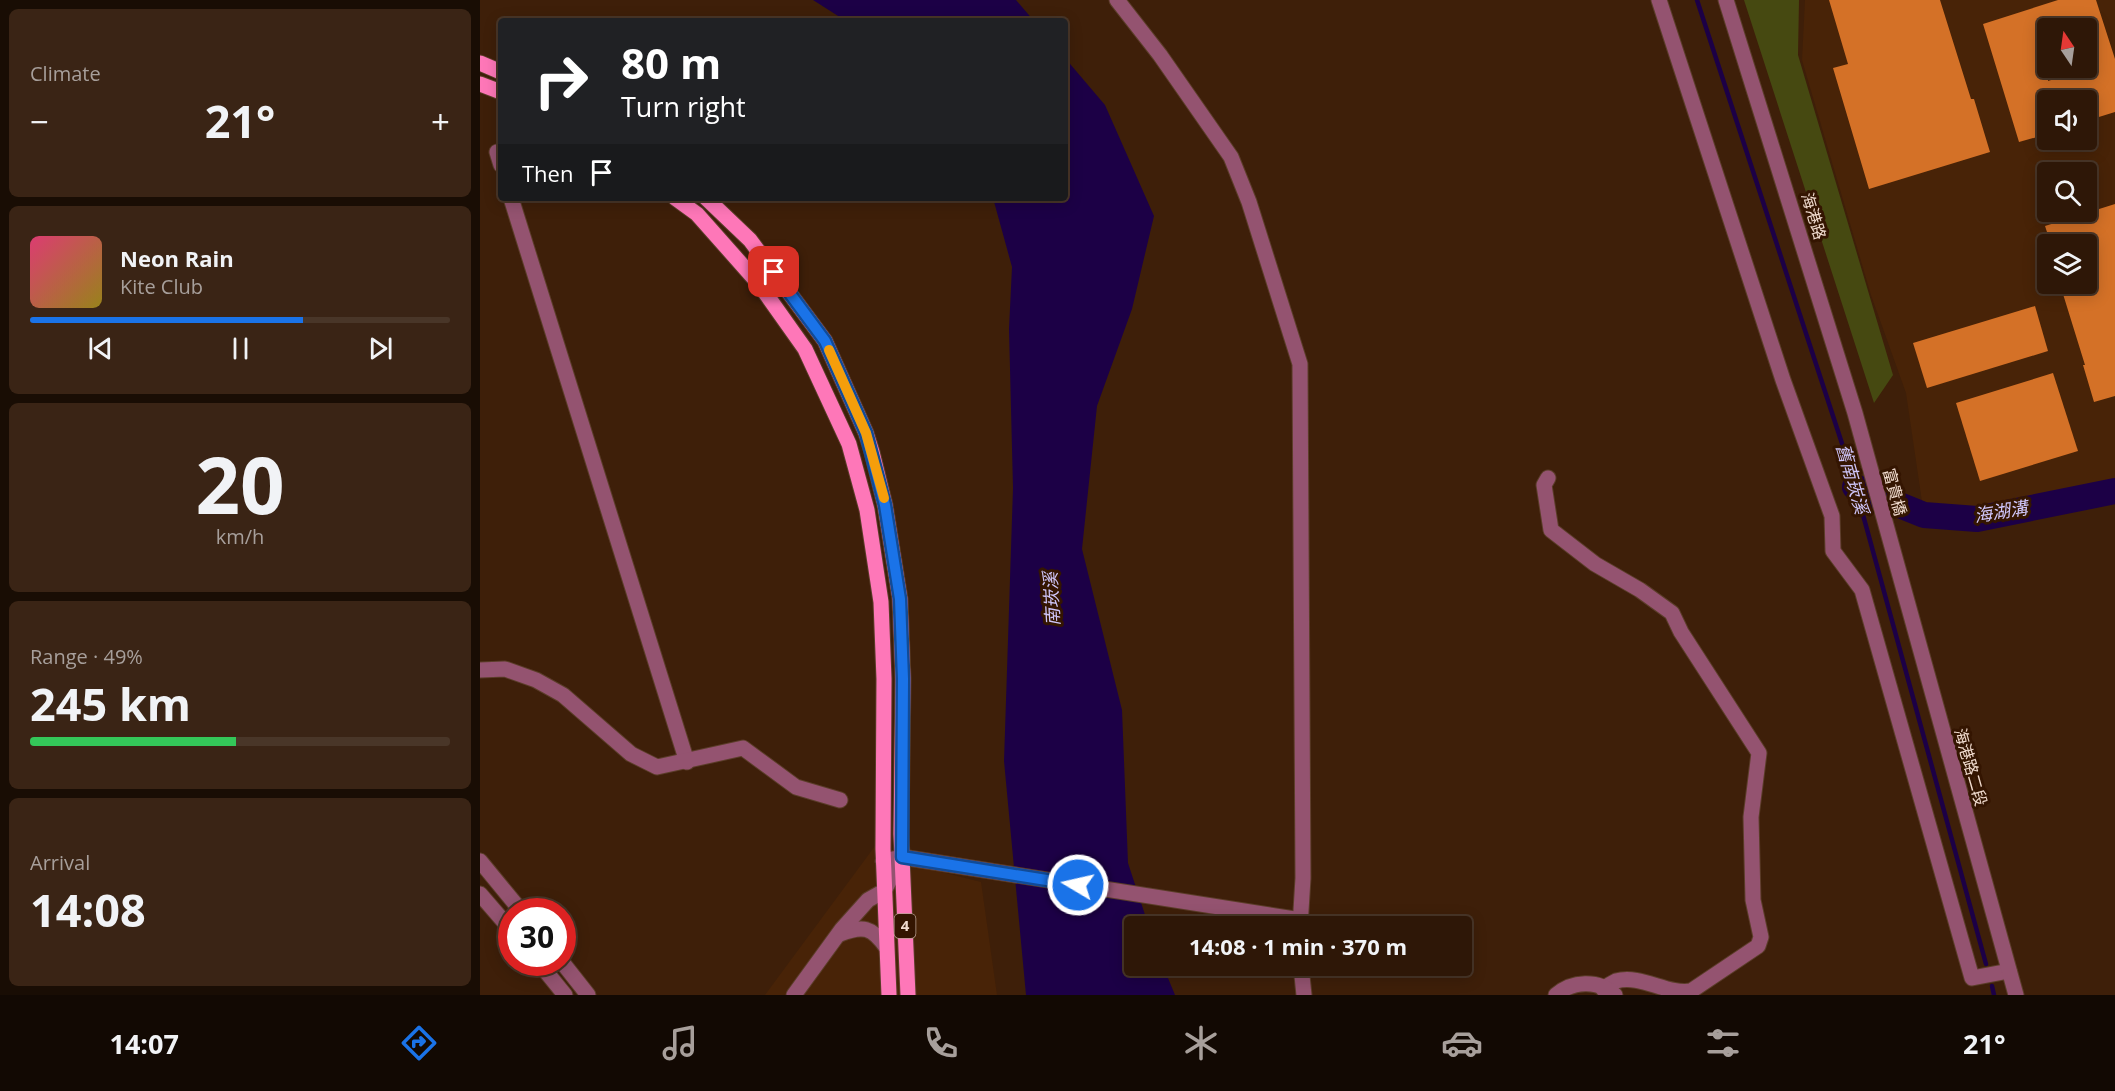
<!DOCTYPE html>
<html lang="en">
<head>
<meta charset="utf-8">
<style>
  :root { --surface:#2e1707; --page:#3a2415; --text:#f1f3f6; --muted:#a79f9b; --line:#493628; --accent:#1a73e8 }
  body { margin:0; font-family:"Open Sans","Noto Sans TC",sans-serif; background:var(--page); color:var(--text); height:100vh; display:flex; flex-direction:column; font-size:22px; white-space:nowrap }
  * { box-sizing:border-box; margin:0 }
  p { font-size:20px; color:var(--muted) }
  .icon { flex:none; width:33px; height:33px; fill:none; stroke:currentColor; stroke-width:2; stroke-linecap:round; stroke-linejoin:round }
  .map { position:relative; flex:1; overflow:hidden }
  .panel { display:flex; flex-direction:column; gap:9px; padding:9px; background:#190d04; width:480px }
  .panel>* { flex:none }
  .hud { position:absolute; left:18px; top:18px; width:570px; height:183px; border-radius:6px; box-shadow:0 3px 15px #0003,0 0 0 2px var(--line); background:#202124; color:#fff; overflow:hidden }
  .needle { width:39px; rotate:347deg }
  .tools { position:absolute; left:1557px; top:18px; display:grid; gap:12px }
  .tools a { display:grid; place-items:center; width:60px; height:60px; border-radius:6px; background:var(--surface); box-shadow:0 3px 15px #0003,0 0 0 2px var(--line); font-size:30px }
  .speed { position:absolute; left:18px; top:898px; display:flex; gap:12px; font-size:30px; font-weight:700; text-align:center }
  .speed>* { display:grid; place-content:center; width:78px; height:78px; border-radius:50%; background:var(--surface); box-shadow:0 3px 15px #0003,0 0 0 2px var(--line); line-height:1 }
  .speed .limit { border:9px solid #d22; background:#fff; color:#111 }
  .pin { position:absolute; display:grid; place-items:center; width:51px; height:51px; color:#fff; margin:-26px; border-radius:12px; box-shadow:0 3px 9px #0006 }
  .me { position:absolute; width:66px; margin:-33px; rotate:279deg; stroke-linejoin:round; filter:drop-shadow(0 0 4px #0008) }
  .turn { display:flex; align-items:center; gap:21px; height:126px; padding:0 24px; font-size:27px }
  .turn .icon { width:78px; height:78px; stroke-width:2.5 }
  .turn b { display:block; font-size:42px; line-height:51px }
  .then { display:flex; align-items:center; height:57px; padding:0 24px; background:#0003; gap:12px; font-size:22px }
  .big { font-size:45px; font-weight:700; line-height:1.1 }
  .panel .card { flex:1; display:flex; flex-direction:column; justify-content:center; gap:9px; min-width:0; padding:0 21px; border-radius:9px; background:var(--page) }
  .panel .dial { align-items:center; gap:0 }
  .dial b { font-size:78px; line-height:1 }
  .song { display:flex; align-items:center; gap:18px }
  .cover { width:72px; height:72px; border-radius:9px; background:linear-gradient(135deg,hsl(340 70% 55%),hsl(50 70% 35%)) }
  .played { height:6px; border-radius:3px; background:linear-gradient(90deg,var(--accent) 65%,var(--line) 65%) }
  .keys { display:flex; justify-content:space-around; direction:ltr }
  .heat { display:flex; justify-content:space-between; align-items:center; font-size:33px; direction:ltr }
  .charge { height:9px; border-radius:4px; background:linear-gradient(90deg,#34c759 49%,var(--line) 0) }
  .trip { position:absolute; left:644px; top:916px; width:348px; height:60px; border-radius:6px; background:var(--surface); box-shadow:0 3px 15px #0003,0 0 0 2px var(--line); font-weight:700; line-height:60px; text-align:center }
  .dock { display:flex; height:96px; justify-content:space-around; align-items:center; background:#120903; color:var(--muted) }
  .dock .icon { width:42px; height:42px }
  .dock .selected { color:var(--accent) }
  .dock b { font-size:27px; color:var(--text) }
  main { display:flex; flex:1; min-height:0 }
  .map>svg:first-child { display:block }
</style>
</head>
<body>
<main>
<section class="panel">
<div class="card"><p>Climate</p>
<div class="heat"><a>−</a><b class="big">21°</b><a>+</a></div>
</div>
<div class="card">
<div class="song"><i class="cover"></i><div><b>Neon Rain</b><p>Kite Club</p></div></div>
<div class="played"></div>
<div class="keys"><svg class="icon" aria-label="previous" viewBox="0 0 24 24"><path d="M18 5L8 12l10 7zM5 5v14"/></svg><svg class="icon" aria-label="pause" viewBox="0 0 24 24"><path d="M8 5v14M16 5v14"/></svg><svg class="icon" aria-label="next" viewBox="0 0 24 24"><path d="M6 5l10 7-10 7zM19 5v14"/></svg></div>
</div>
<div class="card dial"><b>20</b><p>km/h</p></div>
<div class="card"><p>Range · 49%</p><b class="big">245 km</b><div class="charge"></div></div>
<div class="card"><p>Arrival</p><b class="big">14:08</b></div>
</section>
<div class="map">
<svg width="1635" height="995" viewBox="0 0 1635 995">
  <rect width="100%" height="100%" fill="#3e1f09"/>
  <g fill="#482307" fill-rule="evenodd">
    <path d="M1325,0H1635V491L1497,519L1444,515L1426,393L1391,295L1322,60ZM1568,28H1606V68H1568ZM1568,100H1606V140H1568ZM1568,172H1606V212H1568ZM1568,244H1606V284H1568Z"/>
    <path d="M398,842L438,866L501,882L517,995H285Z"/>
  </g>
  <path fill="#464911" d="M1264,0H1319L1318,55L1413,375L1394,403Z"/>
  <g fill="#1c0046">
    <path d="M333,0H536L554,21H366Z"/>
    <path d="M585,58L625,105L674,216L652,309L617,406L602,549L642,710L648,863L669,927H654V966H683L695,995H546L524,761L533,488L529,329L532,267L513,198H585Z"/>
  </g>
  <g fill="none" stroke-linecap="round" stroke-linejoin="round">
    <g stroke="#1c0046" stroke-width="4.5">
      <path d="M1217,0L1371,471L1506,964"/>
      <path d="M1512,986L1514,995"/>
    </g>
    <path stroke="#1c0046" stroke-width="26" d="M1375,487L1444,515L1497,519L1635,491"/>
  </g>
  <g fill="#d47127" fill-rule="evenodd">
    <path d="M1349,0H1460L1491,99H1494L1510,152L1389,189L1353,68L1368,64Z"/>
    <path d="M1578,0H1616L1635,59V112L1606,121V100H1568V134L1539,142L1503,24ZM1568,28H1606V69L1568,81Z"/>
    <path d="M1635,204V396L1614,402L1603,365H1605L1583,294L1606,287V244H1571L1565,226Z"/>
    <path d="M1555,306L1568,351L1447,388L1433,343Z"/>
    <path d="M1573,373L1598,451L1500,481L1476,403Z"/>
  </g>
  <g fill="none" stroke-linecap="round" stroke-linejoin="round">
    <g stroke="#5b3d29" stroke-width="17">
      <g id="minor">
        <path d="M637,0L680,55L751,157L769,202L820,364L823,878L820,927"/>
        <path d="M1179,0L1303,380L1352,516L1353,551L1382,590L1492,978L1529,971"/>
        <path d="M1246,0L1375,413L1536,995"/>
        <path d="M17,152L21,165"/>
        <path d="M31,198L207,762"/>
        <path d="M1068,478L1064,485L1071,530L1115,564L1160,590L1192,613L1201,632L1279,753L1271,817L1273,900L1281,937L1278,946L1211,991C1187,995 1161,974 1136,981C1132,983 1127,986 1123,989"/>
        <path d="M0,670L25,669L56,680L83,695L151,754L177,767L263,748L316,787L360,800"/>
        <path d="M0,861L42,912"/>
        <path d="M403,861L422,857L821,920"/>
        <path d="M0,894L32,931"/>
        <path d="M360,934C383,925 392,927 406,947"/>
        <path d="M82,962L108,995"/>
        <path d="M59,963L85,995"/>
        <path d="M821,966L824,995"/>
        <path d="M314,995L362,929L388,900L404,891L422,857"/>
        <path d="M1076,995C1092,981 1118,979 1135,995"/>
      </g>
    </g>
    <g stroke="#5b3d29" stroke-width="17">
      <g id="major">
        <path d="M0,63L21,72"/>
        <path d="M0,84L21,92"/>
        <path d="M195,198L217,214L279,284L325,349L369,444L387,510L401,602L404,679L403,849L409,995"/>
        <path d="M226,198L270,240L345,341L386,433L392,452L405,505L420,599L423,679L421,834L428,995"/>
      </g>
    </g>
    <use href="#minor" stroke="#945370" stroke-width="15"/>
    <use href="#major" stroke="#fe77b8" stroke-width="15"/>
  </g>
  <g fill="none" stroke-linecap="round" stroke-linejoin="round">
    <g stroke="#114b97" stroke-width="15">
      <path id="route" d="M294,272L345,341L386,433L405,505L420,599L423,679L422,857L598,885"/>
    </g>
    <use href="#route" stroke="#1a73e8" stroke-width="10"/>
    <path stroke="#f59e0b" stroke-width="10" d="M349,350L386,433L404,498"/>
  </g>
  <g text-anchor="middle" stroke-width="6" stroke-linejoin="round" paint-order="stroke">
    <rect fill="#341501" stroke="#b8a091" stroke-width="1.5" x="414.5" y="914" width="21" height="24" rx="4.5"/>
    <g font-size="15" font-weight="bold" fill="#f1dccf">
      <text x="425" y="931">4</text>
    </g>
    <g font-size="16" fill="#f1dccf" stroke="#341501">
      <text transform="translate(1334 216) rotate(73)" y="6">海港路</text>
      <text transform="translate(1415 492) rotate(75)" y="6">富貴橋</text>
      <text transform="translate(1491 767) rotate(74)" y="6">海港路二段</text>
    </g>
    <g font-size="18" font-style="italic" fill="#cfc6fa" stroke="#341501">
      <text transform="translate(1372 479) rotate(74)" y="6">舊南崁溪</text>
      <text transform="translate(1521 512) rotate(-9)" y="6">海湖溝</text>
      <text transform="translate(572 599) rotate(-93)" y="6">南崁溪</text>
    </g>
  </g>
</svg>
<div class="tools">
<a><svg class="needle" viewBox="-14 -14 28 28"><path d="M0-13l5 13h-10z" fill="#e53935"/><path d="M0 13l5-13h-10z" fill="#a79f9b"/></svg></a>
<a><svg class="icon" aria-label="sound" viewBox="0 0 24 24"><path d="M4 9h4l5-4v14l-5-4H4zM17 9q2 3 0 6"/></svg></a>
<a><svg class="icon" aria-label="search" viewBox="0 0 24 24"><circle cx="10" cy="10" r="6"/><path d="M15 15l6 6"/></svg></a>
<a><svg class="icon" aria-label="layers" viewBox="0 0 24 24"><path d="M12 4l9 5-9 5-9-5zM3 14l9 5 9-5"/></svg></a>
</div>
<div class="speed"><div class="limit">30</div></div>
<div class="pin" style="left:294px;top:272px;background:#d93025"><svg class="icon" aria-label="arrive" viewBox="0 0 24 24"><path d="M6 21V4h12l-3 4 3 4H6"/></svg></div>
<svg class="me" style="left:598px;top:885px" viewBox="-20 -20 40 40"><circle r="17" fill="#1a73e8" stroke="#fff" stroke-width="3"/><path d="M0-11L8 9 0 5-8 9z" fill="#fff"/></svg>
<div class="trip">14:08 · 1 min · 370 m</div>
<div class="hud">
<div class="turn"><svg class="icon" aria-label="right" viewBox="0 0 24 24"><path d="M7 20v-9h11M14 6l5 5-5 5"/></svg><div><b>80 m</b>Turn right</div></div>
<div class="then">Then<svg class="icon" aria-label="arrive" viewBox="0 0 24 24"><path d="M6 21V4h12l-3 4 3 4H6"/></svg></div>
</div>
</div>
</main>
<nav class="dock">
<b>14:07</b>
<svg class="icon selected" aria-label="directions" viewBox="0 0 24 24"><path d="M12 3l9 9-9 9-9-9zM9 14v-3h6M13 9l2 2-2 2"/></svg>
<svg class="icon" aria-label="music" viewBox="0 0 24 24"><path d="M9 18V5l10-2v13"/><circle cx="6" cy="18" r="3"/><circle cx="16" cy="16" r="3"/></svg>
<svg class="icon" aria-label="phone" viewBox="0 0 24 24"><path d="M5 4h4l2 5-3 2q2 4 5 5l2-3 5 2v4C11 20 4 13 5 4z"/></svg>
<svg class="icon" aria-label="climate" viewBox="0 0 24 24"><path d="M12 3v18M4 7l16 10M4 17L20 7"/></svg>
<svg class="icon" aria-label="car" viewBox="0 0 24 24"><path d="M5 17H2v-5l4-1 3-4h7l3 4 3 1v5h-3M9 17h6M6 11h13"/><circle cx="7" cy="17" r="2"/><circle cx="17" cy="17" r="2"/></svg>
<svg class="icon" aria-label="filters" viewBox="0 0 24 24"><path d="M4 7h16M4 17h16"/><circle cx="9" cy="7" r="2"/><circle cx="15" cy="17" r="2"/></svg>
<b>21°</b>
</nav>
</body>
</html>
